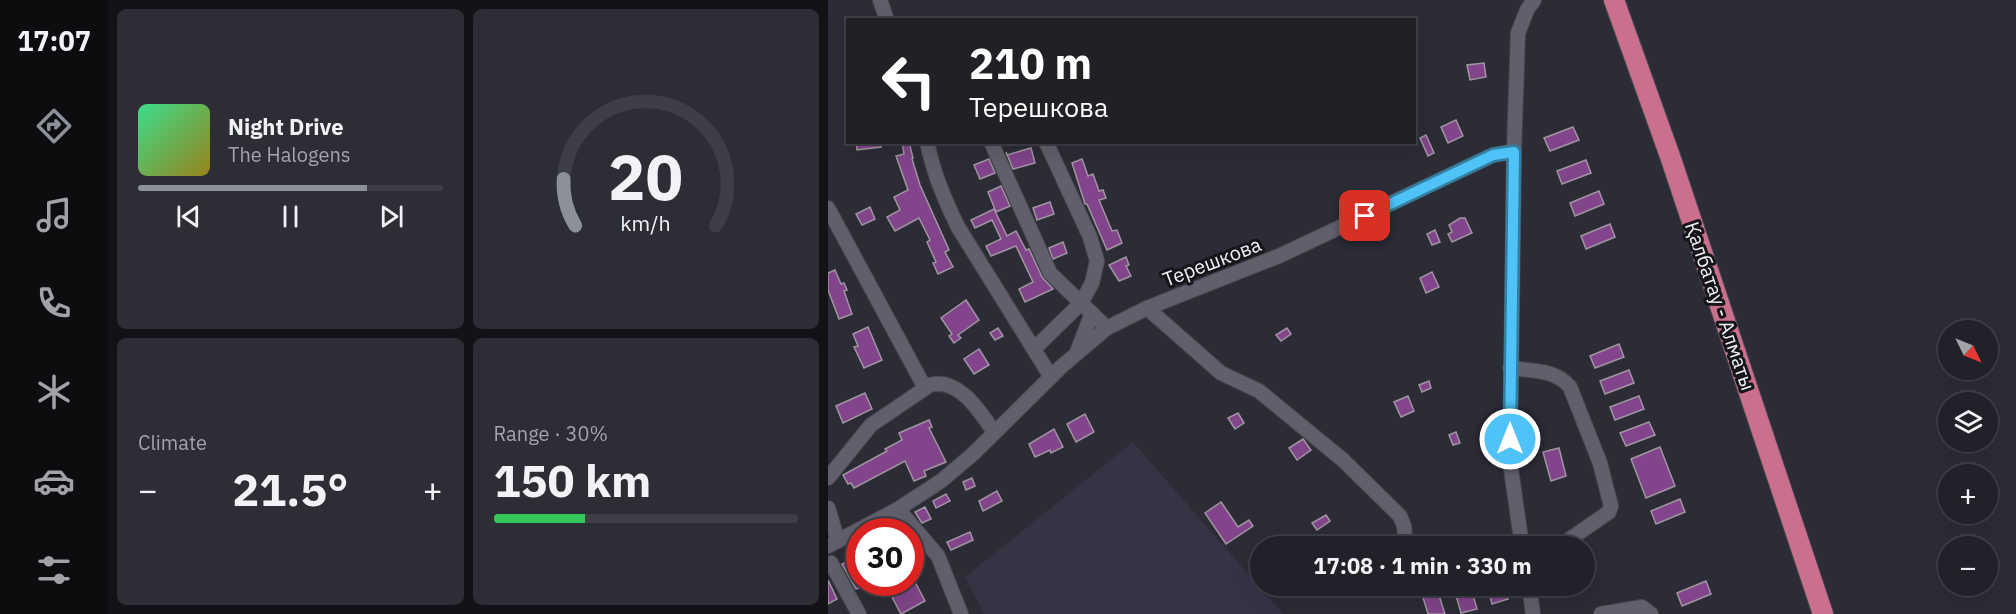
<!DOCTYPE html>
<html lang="en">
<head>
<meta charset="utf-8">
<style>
  :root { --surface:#212129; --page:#2d2e35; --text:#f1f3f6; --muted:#a2a3a8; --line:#3e3e46; --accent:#8c9099 }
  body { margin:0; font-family:"IBM Plex Sans",sans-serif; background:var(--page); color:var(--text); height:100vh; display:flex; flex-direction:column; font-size:22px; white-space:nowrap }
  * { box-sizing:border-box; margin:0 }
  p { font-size:20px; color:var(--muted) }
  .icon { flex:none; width:33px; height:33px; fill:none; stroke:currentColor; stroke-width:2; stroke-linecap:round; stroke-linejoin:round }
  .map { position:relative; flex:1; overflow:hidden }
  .panel { display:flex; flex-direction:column; gap:9px; padding:9px; background:#121217; width:720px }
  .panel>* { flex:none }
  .hud { position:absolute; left:18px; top:18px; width:570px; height:126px; border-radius:0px; box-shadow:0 6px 24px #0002,0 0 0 2px var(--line); background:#202124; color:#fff; overflow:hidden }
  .needle { width:39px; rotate:133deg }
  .fabs { position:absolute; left:1110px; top:320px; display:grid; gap:12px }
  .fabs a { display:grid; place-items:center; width:60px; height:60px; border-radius:50%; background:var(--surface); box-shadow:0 6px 24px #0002,0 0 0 2px var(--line); font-size:30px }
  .speed { position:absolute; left:18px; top:518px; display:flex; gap:12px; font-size:30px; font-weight:700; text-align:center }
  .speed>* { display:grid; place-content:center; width:78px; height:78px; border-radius:50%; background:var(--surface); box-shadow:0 6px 24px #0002,0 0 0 2px var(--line); line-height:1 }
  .speed .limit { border:9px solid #d22; background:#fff; color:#111 }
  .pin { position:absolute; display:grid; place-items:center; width:51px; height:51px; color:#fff; margin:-26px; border-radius:12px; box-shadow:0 3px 9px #0006 }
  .me { position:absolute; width:66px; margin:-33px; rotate:0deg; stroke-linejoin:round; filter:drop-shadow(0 0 4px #0008) }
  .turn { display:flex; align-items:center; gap:21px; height:126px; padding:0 24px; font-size:27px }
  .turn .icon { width:78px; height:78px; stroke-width:2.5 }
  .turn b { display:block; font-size:42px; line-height:51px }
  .big { font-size:45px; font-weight:700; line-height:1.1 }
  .panel .card { flex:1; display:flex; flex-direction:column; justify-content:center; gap:9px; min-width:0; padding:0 21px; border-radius:9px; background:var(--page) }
  .panel .dial { align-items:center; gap:0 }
  .dial svg { height:156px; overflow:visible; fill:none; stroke:var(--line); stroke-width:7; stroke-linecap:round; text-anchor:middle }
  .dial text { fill:var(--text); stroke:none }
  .song { display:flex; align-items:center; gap:18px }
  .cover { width:72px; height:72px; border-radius:9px; background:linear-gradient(135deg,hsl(150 70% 55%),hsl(50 70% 35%)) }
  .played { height:6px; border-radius:3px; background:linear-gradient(90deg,var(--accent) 75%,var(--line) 75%) }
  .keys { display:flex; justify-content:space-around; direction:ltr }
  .heat { display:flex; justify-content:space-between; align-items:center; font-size:33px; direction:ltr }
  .charge { height:9px; border-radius:4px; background:linear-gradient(90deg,#34c759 30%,var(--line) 0) }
  .panel .tiles { flex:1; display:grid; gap:9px; grid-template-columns:repeat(2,1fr) }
  .trip { position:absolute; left:422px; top:536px; width:345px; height:60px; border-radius:30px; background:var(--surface); box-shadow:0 6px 24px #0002,0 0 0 2px var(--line); font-weight:700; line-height:60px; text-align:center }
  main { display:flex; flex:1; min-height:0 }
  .menu { display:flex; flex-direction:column; width:108px; justify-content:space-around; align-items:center; background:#0d0d10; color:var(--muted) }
  .menu .icon { width:42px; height:42px }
  .menu .selected { color:var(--accent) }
  .menu b { font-size:27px; color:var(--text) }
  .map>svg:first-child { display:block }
</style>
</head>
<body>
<main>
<nav class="menu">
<b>17:07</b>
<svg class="icon selected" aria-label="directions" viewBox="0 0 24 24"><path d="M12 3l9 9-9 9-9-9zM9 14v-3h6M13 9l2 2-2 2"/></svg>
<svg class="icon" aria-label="music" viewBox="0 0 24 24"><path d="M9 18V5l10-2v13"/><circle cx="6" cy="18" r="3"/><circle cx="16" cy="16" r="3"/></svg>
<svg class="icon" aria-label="phone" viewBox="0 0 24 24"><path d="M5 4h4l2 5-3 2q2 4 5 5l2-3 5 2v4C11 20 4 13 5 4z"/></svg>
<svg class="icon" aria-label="climate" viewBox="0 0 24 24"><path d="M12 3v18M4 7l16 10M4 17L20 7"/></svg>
<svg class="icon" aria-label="car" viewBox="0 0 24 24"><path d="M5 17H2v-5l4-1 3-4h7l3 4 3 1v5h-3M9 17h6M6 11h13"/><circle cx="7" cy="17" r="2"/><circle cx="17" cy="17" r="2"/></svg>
<svg class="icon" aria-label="filters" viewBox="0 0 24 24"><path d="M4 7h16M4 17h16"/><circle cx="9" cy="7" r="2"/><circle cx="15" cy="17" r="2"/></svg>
</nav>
<section class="panel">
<div class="tiles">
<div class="card">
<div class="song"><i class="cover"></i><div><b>Night Drive</b><p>The Halogens</p></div></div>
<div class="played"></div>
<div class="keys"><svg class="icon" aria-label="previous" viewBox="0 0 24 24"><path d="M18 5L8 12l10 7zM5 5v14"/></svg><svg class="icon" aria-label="pause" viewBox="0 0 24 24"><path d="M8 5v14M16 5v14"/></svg><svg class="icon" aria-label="next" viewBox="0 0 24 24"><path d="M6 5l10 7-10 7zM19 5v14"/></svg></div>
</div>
<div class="card dial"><svg viewBox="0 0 100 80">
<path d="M14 69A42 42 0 1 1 86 69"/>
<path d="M14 69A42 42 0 0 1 8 45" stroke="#8c9099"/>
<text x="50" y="56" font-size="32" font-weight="700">20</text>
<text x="50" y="72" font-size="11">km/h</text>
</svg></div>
<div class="card"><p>Climate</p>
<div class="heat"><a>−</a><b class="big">21.5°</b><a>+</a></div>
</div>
<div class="card"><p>Range · 30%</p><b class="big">150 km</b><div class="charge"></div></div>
</div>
</section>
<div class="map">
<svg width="1188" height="614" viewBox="0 0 1188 614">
  <rect width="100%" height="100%" fill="#2c2c37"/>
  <path fill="#353445" d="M305,442L455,614H156L137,577Z"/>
  <g fill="#82448b" stroke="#a096a1" stroke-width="1.5">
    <path d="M656,63L658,77L642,80L639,65Z"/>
    <path d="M628,120L635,136L620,143L613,127Z"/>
    <path d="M745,127L751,140L722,151L716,138Z"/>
    <path d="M598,135L606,153L600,156L592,138Z"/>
    <path d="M28,142H52L53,147L29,150Z"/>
    <path d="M74,142H81L85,158L84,159L92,185L121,250L117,252L125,267L110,274L105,263L108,262L99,242L102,240L91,218L67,231L59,217L72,210L66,197L80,190L68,156L76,154Z"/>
    <path d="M203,148L207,163L185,169L178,152L179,155Z"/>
    <path d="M161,159L167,173L152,179L146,165Z"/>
    <path d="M254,159L260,176L265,174L271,191L275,190L278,198L271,200L284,231L289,230L294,243L279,250L259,204H257L244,163Z"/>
    <path d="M758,160L763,173L734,184L729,171Z"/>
    <path d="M173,186L182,206L168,212L160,192Z"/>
    <path d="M771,191L776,204L747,216L742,203Z"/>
    <path d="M222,202L226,214L209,220L205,208Z"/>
    <path d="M42,207L47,219L34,225L28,214Z"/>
    <path d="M166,209L179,236L188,231L198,250L201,249L214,277L225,289L197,302L191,289L205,282L188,246L163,256L158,246L173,239L164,220L147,228L143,220Z"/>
    <path d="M632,218H637L644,233L624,242L620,234L624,232L621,225Z"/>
    <path d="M782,224L787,237L758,249L753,236Z"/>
    <path d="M607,230L612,242L604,245L599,234Z"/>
    <path d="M235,242L239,253L225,259L221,248Z"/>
    <path d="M298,257L301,265L298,266L303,276L291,281L281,265Z"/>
    <path d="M7,270L13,284L16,283L19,290L16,291L24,314L11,319L0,290V273Z"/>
    <path d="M604,272L611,287L598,293L592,278Z"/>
    <path d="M138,300L151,320L130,335L133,338L126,343L121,336L124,334L113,318Z"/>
    <path d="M40,327L54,360L36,368L26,347L30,346L25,334Z"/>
    <path d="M170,328L175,336L167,340L162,333Z"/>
    <path d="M459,328L463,334L453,341L448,335Z"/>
    <path d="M791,344L796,357L767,368L762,356Z"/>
    <path d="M151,349L161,365L146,374L136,359Z"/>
    <path d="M801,370L806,383L777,394L772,381Z"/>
    <path d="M601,381L603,388L594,392L591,385Z"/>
    <path d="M37,393L44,409L15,423L8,406Z"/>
    <path d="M580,396L586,411L573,417L566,402Z"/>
    <path d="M811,396L816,409L787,420L782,407Z"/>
    <path d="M410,413L416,423L407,429L400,418Z"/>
    <path d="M257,414L266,432L248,442L239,424Z"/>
    <path d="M101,420L104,427L101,428L118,462L96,471L98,476L86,481L77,461L26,488L23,483L20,484L15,475L59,451L57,449L74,440L71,433Z"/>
    <path d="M821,422L827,435L798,446L792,433Z"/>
    <path d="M226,429L235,447L223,453L222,450L207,457L201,444Z"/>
    <path d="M628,432L632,443L625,445L621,435Z"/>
    <path d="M475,439L483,450L469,460L461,448Z"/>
    <path d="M832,447L847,486L818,498L803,459Z"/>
    <path d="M731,448L738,476L723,481L715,452Z"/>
    <path d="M144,478L147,486L138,490L135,482Z"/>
    <path d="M169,491L174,501L155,511L151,501Z"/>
    <path d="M118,494L122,501L108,508L105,501Z"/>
    <path d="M852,499L857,512L828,524L823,511Z"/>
    <path d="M393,502L410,527L421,520L425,526L398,544L377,513Z"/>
    <path d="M97,507L103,519L94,523L87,512Z"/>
    <path d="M498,515L502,521L489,530L484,523Z"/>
    <path d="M142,532L145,540L123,550L119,542Z"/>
    <path d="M29,557L32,561V588L28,589L14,564Z"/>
    <path d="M0,580L9,599L0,604Z"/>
    <path d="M878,581L883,594L854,606L849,593Z"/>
    <path d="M56,582H87L97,601L73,614Z"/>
    <path d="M625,585H642L649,609L633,613Z"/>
    <path d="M659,585H676L680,599L664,604Z"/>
    <path d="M609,589L617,614H600L594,594Z"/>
  </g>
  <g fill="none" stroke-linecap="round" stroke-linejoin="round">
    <g stroke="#4a4952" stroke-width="16">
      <g id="minor">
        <path d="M52,0L59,20"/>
        <path d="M99,142C105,172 117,201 130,227L223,377"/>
        <path d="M163,142L222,273L279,328"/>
        <path d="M0,208L97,388"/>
        <path d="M319,308L393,373L431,391L515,460L572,516L576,526L578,546"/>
        <path d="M206,349L253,303L264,283L269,261L262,237L218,142"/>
        <path d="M249,352L264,313"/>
        <path d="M682,368C704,371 727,369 742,387L772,463L783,506L781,512L732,546"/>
        <path d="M0,478L43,425L102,385C131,377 152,412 166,432"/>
        <path d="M0,508L10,541"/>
        <path d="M70,509L110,556L133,614"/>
        <path d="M0,546L70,509L113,481L145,454L234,366L279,328L319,308L451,256L665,155L686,151"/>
        <path d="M694,546L682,462L686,151L690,33L699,10L706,0"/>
        <path d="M0,564L3,563L31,614"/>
        <path d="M701,585L705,614"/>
        <path d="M773,614L814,607L823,614"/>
      </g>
    </g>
    <g stroke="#4a4952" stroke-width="22">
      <path id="highway" d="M786,0L843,159L995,614"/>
    </g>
    <use href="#minor" stroke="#605f6c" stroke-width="14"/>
    <use href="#highway" stroke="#cb708c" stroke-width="20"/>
  </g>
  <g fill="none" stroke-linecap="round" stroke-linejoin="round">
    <g stroke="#337fa1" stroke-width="15">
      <path id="route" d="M537,216L665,155L686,152L682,439"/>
    </g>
    <use href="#route" stroke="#4fc3f7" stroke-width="10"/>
  </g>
  <g text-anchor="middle" stroke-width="6" stroke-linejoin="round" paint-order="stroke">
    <g font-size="20" fill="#f0f0f7" stroke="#15151a">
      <text transform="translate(384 262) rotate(-21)" y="7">Терешкова</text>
      <text transform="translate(892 306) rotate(71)" y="7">Қалбатау - Алматы</text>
    </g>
  </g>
</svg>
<div class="fabs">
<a><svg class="needle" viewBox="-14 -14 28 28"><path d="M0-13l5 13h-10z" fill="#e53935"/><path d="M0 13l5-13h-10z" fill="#a2a3a8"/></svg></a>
<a><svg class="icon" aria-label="layers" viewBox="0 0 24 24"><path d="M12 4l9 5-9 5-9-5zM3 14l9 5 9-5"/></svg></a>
<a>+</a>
<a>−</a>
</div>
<div class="speed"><div class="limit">30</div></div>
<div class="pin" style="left:537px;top:216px;background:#d93025"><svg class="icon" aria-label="arrive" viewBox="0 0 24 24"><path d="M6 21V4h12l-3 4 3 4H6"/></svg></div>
<svg class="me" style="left:682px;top:439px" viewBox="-20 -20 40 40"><circle r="17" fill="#4fc3f7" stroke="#fff" stroke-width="3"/><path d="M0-11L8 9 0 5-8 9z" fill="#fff"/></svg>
<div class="trip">17:08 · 1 min · 330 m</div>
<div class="hud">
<div class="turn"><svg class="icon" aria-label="left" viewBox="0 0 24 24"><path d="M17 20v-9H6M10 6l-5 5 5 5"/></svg><div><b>210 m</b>Терешкова</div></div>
</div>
</div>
</main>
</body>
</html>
